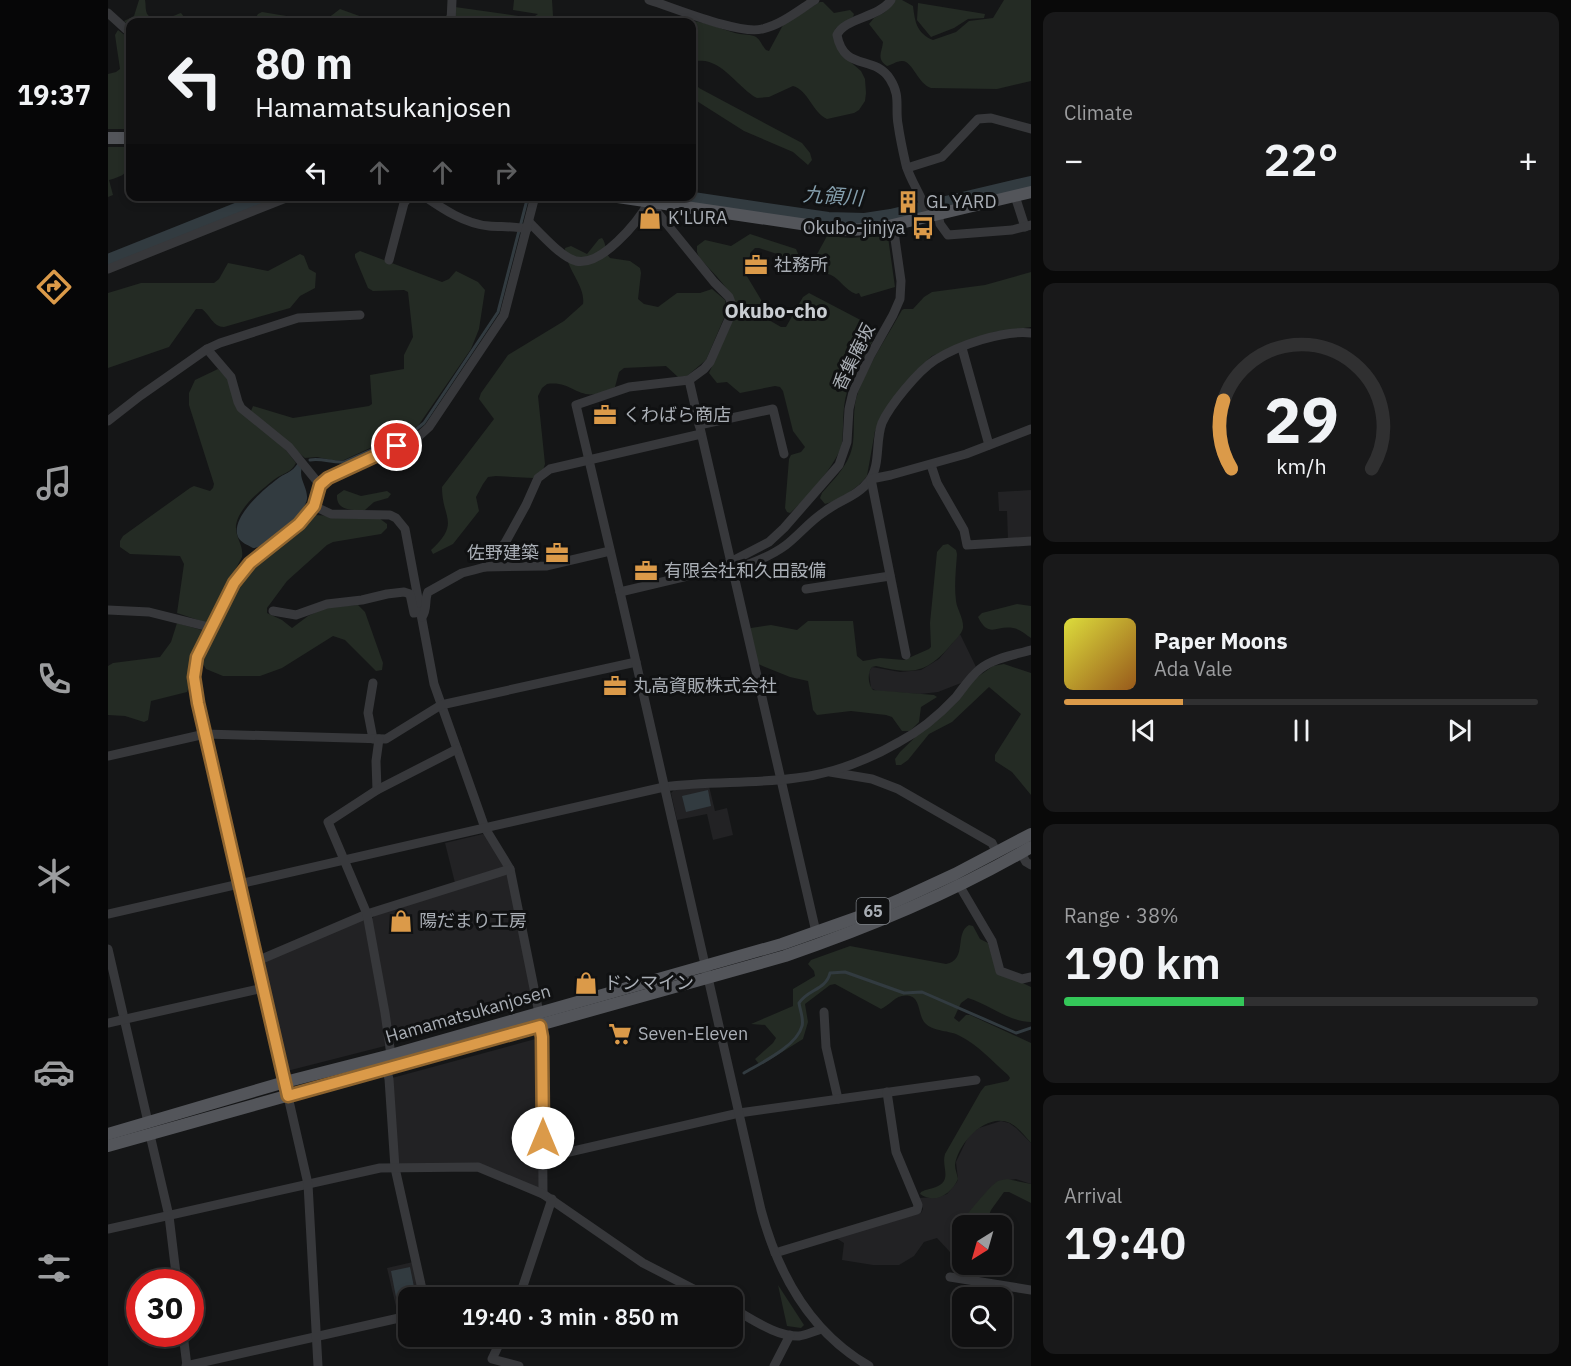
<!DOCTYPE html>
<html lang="en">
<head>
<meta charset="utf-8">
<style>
  :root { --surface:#101011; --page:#19191a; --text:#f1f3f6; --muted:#9c9d9f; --line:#303031; --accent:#db9a49 }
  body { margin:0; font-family:"IBM Plex Sans","Noto Sans JP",sans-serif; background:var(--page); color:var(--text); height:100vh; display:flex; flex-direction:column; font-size:22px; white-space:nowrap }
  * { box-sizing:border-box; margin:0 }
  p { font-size:20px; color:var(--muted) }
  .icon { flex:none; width:33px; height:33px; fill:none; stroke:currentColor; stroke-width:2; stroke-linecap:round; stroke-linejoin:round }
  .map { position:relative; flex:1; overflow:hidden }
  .details { display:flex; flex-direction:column; gap:12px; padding:12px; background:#090909; width:540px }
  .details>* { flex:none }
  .banner { position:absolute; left:18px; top:18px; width:570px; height:183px; border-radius:12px; box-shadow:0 3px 9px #0003,0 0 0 2px var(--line); background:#101011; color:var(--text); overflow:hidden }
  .needle { width:39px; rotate:217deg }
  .fabs { position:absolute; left:844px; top:1215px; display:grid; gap:12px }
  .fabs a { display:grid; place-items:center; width:60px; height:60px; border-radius:12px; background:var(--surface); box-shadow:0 3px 9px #0003,0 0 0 2px var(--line); font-size:30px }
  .speed { position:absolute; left:18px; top:1269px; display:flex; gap:12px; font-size:30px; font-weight:700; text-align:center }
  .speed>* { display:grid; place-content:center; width:78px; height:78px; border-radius:50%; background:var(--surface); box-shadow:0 3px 9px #0003,0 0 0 2px var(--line); line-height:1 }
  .speed .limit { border:9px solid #d22; background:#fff; color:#111 }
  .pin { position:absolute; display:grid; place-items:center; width:51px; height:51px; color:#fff; margin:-26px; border:3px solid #fff; border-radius:50%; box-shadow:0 2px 6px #0007 }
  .me { position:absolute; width:66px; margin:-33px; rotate:0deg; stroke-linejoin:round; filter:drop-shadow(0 0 4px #0008) }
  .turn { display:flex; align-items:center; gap:21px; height:126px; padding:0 30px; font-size:27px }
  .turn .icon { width:78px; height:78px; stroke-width:2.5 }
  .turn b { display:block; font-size:42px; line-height:51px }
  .lanes { display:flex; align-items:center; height:57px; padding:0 30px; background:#0003; justify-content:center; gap:30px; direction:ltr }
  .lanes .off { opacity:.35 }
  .big { font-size:45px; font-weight:600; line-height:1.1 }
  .details .widget { flex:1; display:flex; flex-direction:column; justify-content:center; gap:9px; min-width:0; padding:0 21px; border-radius:12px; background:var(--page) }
  .details .dial { align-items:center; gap:0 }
  .dial svg { height:156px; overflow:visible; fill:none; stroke:var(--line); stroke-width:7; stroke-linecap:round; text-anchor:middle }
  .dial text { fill:var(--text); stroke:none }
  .song { display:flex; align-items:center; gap:18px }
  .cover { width:72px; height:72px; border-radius:9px; background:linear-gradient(135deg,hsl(60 70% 55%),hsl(30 70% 35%)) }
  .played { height:6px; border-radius:3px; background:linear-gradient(90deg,var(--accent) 25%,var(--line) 25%) }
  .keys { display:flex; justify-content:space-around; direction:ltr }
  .heat { display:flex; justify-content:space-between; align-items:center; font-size:33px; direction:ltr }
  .charge { height:9px; border-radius:4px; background:linear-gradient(90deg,#34c759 38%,var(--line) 0) }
  .trip { position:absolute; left:290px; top:1287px; width:345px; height:60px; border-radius:12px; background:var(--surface); box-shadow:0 3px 9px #0003,0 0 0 2px var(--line); font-weight:600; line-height:60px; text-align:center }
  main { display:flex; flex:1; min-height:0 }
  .tabs { display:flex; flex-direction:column; width:108px; justify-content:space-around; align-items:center; background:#060607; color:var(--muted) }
  .tabs .icon { width:42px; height:42px }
  .tabs .active { color:var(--accent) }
  .tabs b { font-size:27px; color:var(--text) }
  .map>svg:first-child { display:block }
</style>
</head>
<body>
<main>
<nav class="tabs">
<b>19:37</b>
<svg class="icon active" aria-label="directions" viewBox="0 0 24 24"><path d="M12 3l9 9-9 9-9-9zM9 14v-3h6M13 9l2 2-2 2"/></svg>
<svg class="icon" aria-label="music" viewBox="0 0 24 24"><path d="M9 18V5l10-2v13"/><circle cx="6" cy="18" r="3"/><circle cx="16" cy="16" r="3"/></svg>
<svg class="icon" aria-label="phone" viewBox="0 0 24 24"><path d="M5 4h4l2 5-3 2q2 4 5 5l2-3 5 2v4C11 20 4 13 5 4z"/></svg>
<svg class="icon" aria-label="climate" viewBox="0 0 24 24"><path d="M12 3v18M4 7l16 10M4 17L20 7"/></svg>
<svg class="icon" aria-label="car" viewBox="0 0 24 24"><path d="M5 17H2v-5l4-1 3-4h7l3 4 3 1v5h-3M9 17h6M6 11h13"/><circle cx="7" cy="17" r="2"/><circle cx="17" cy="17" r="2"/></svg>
<svg class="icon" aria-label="filters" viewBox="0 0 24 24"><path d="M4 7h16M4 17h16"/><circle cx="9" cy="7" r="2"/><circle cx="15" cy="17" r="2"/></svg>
</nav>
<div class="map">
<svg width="923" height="1366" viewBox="0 0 923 1366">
  <rect width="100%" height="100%" fill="#151617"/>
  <g fill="#222224">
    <path d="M923,490V538L900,540L899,511H891L890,492Z"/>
    <path d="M852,634L868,667L853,683L830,692L812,694L769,691L763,688L761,672L764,667L792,672L813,670L831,659Z"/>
    <path d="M601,786L607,811L619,808L625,835L605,840L599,814L569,820L563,793L566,790Z"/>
    <path d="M375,834L378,835L398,868L347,883L337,843Z"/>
    <path d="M396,874L401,876L425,1004L284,1044L263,920L268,914Z"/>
    <path d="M253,919L257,921L274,1013L277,1046L179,1071L154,962Z"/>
    <path d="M431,1038L432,1186L430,1188L371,1164L293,1165L290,1162L284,1078Z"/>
    <path d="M893,1121L901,1123L908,1128L923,1143V1184L908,1179L889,1182L849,1228L844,1236L842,1252L829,1238L816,1242L806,1256L791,1265H765L734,1260L736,1243L728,1238L813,1213L815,1209L810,1198L831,1197L839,1194L849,1182L850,1179L848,1162L861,1135L871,1128Z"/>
    <path d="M305,1262L312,1297L300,1298V1312L290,1315L279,1268Z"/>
  </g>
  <g fill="#242b24">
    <path d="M31,0H37C38,4 37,12 40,15C47,26 64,16 73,13L76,17L77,22H22V27L16,21L26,16Z"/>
    <path d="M406,0H444L445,16L489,22H333L341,12L347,7L424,18L430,14L405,10Z"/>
    <path d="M787,0H794L805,6C807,21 808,33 825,40L848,32L861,21L885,18L896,0H923V81L889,89L823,88C810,84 804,60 794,61C788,61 784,65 779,66C768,59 774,52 775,42L761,24L766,18L777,12Z"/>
    <path d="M712,2H715L726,13L742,10L746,14L745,17L728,28L726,34L739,59L753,71L757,79L758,93L757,101L751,110L746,113L719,119C704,112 701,91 685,86L661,97L649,98C630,88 613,57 589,61C584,70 584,81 591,88L694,143L702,153L704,160L700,165L685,152L636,131L584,98V22H563C589,17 603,26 627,33C633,35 641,34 646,36C652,38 654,46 658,50L661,51L675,25Z"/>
    <path d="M810,3L877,14L876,18L860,19L846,28L823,37L809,20Z"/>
    <path d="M232,9L268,22H145L150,14L154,12L215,22Z"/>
    <path d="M10,30L22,39V102L18,109L22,118V129H0V74L8,72L12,69L7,35Z"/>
    <path d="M0,147H22C23,169 23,174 1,180L5,195L0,197Z"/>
    <path d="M642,234L688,249L691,256L688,259H684L651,248H647L643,252L637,273L655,303L652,314L654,316L673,327H678L695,297L701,293L764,326L768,333C760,353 746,371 739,392C734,408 736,425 734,443C731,462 697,500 682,513L679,512L677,508L681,459L683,455L693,452L697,447L685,431L675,391L672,387L667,386L632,393L619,382L609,383L601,373L628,313C629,293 604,273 591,257L589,252V246L597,240L623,246Z"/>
    <path d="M777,235L780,237L787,287L753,297L751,293L748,294C737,290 733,280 723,275C715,272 710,274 703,269L704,262L708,259L707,258L719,236L743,238Z"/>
    <path d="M494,238C499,244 496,252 502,258L522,261L532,268L533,273L530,299L536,304L550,307L569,293H592L604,289L617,300L619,311L598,360L579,376L570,377L558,366L516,368L511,372L507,387C469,407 469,380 439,384L434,388L430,396L437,464L435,470L425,478L388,476L380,477L375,484L368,497L371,511L345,544L325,554L323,550C353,522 334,519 334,487L386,419L371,399L373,393L400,355L456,321L475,304C478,286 457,268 457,248L463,246L479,254L491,239Z"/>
    <path d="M252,251L334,282L341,279L348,271L370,282L377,290L371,329L363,349L310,426L236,460H223L209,457L197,458L146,415L143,411L145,406L185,418L261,406L264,404L262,375L296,369V355L305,337L300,292L296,290L265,291L260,288L247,257V254Z"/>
    <path d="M192,254L196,256L201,269L208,273L207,288L192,296L182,308L116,327C105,327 102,315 94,309H88L61,347L0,368V293L33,283H106L111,279L120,263L160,271Z"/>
    <path d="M923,272V327L886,332L824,356L809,370L767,431L759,476C750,488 732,500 717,504L712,498L714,493C727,478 742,464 745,443C747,426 744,409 750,392C761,363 779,337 794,310L796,309H805L816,297L824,292L877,285Z"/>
    <path d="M110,369L120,379L127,403L174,445L188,463C183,473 175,473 167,479C153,490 131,507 128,525C127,538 136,545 134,557L99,623L69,613L76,564L72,556L22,554L12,547V541L15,536L82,488L86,486L102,491L105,488L106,484L81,405V393L87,380Z"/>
    <path d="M236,490L253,496L279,491L283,494L280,498L266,502L257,510C246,510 228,512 229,495Z"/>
    <path d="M207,515L271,518L279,524V528L273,534L225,542L219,545L179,581L159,608V613L174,620L184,628L200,616L219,607L250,605L257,612L275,663L274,670L268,671L237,640L225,636L174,668L152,676H115L98,669L95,664L99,650L105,640L124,597L137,576L155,558L189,535Z"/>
    <path d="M840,544L848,550L849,554C848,569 846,586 848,601C849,609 856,619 855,628C854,634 846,641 842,646C817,675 802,674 768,666L764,667C759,673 760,685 765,690L826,695L829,697L813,707L811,722L802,731H794L784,717L778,715L743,711L709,715L705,710L700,681L682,677L650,664L642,630L643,628L663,625L689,630L700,621H745L749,656L755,661L772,658L796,660L821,649L823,647L822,623L829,552L835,545Z"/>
    <path d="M909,604L923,606V638C917,634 912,629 905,628C888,625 881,639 870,617L874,613Z"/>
    <path d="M69,623L97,631C91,643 83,653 81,667C80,676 83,684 79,692L43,701L40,720L36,722L17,716L0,715V666L5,663L52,657L63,642Z"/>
    <path d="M896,664L923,673V795L904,772L887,761V755L913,714L881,687L844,722L821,734L800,760L793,765H788L787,759L792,752L868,678L885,666Z"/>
    <path d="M861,925L865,926L872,939L880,943L888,970L923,987V1022C899,1021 882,1005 860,998L853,1003L846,1018L851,1022L858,1015H862L923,1043V1143C917,1136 910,1127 902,1123C878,1112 850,1143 847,1165C847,1169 849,1174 850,1179C844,1193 828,1205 812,1194L813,1192C818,1189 823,1189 828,1187C845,1180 833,1167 837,1154L873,1091L877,1086L900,1081L902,1078L900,1075C885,1062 870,1045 852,1036C842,1030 825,1032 817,1023C810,1016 813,999 802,996C788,993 783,1005 773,1009L727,984L722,985L697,1004L700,1022L695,1039L655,1064H651L647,1059L665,1043L668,1038L657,1025L643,1024L685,1006V989L707,976L706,971L700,964L703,960L742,946L838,964C860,960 846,933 861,925Z"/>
    <path d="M899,1179L923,1184V1203L901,1192H896L883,1210L877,1225L855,1226V1264L871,1265L868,1271C844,1275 837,1254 845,1235C849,1226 881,1186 890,1181C892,1180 896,1180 899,1179Z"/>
    <path d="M670,1285L696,1325L693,1328L679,1326Z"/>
  </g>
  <g fill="#323b40">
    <path d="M190,463L194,467C190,479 200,487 199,499C197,514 160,548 145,548C140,545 133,543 130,537C122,518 155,490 168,480C176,473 184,473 190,463Z"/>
    <path d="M600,790L603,806L578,812L574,796Z"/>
    <path d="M302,1267L307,1292L288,1297L283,1271Z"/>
  </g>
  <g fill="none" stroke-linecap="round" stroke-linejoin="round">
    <g stroke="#323b40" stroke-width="3">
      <path d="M202,460C214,458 224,463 236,462L306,431L316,423L390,312L420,196"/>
      <path d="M636,1073C653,1063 689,1046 694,1026C696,1019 692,1010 691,1003C700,989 718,990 722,973L737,972L796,993L814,992L908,1033L923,1028"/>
    </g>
    <g stroke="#323b40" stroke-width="16">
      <path d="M558,196L720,220L757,221L783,217L923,184"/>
      <path d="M0,262L166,196"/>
    </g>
    <g stroke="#37383b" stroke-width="9">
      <path d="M541,0C567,8 631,35 654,29C673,25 691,10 707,0"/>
      <path d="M783,0C771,18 736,18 729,35C736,72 766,54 782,79C793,96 787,107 790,124C792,138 795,152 798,165C803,183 816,198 820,217"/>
      <path d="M0,13L22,33"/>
      <path d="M343,22L344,0"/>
      <path d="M799,168L834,157L870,119L883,118L923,129"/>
      <path d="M316,196C335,209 357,224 381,226C394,227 406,226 419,229"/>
      <path d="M907,196L917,227"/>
      <path d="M830,214L832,224L840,235L904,230L923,225"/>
      <path d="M421,222C432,233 453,257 468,261C493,267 530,222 541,202L606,282L621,297L624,305V312L602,362L596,369L581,380L521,387L468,405L512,592"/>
      <path d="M281,260L296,203L299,199L305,196"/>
      <path d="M0,269L183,196"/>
      <path d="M854,348L881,445"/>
      <path d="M99,349L123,377L130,402L133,408L181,447L212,485"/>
      <path d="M581,380L708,932"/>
      <path d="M0,421L32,396L99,349L112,343L190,318L252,315"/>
      <path d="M591,425L665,409L676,454"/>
      <path d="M823,465L829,483L856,530L859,545L923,541"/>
      <path d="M206,506L223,514L282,515L288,518L297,529L326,684L377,828L402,869L431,1013"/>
      <path d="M377,567L397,543L418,505L430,478L442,469L593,434"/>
      <path d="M624,570C643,564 662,557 678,545C691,535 702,521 716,512C730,501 750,496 761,481C773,466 767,441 774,423C782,405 810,371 827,360C851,345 895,330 923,333"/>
      <path d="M698,589L782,576"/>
      <path d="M0,610L41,612L105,628"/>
      <path d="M165,611L188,615L219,604L254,600L279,594L296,592L302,594L306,613L313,612"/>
      <path d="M314,617C320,609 316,600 320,592L354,573L366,570L377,567L438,566L502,551"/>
      <path d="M798,655L763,479L783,475L858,454L923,429"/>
      <path d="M265,683L260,713L265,739"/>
      <path d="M0,756L97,734L278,739L333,705L528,662"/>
      <path d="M722,772L764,779L790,789L884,843L889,853"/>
      <path d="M269,790L268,761L271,739"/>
      <path d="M913,853L918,862L923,865"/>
      <path d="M851,885L884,941L892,971L914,979L923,977"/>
      <path d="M0,914L556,787C600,781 644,784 688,778C724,774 760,760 791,742C812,731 832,714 848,697C856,687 862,677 872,669C886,658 906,655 923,650"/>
      <path d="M0,949L40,1122"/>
      <path d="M149,961L259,914L402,869"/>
      <path d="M716,1012L718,1047L730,1099"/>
      <path d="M0,1023L155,988"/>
      <path d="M432,1026L434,1037L435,1194"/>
      <path d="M283,1055L277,1013L259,914L220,822L269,790L349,749"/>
      <path d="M278,1069L281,1079L287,1168L316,1298"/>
      <path d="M42,1135L61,1216L69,1282"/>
      <path d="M435,1158L631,1113L868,1080"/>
      <path d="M0,1229L272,1168L370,1167L435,1194L535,1263L603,1298"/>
      <path d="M667,1253L809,1210L810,1205L788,1152L779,1092"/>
      <path d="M842,1277L923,1290"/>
      <path d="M381,1298L406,1292L412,1294"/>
      <path d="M411,1298L444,1199"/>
      <path d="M624,1308C643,1318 668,1337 691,1336C699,1335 706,1331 714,1329"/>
      <path d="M75,1334L79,1366"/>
      <path d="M395,1336L384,1359L411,1366"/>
      <path d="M78,1366L300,1316"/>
      <path d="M210,1366L200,1184L90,703L86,677L89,657L101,637L119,595L133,573L151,554L178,536L191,524L206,506L212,485L229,473L310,437L321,427L396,315L427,196"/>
      <path d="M666,1366L682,1335"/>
      <path d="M761,1366C702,1332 670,1274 653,1210L512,592L609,569L661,542L676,528L731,465L739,442L741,409L745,392L762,356L785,315L792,299L793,281L785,225"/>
    </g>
    <g stroke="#53555a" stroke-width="12">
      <path d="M0,138H22"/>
      <path d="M503,196L720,228L743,230L772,228L923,192"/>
      <path d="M0,1134L177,1082L283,1055L674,944L756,915L793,899L847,874L923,834"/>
      <path d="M0,1146L677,956C762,927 846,892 923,847"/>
    </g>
  </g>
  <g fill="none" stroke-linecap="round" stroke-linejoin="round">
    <g stroke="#8e642f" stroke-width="15">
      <path id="route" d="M289,446L220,478L212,485L206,506L191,524L142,563L126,583L89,657L86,677L90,703L180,1096L432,1026L434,1037L435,1138"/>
    </g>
    <use href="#route" stroke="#db9a49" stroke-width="10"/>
  </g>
  <defs>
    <g id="building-bare" transform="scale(1.8)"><path d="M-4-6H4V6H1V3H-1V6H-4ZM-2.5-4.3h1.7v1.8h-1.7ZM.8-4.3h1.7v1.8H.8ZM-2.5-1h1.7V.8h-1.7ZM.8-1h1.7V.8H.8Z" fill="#db9a49" stroke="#101112" stroke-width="2.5" paint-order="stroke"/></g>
    <g id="shop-bare" transform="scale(1.8)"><path d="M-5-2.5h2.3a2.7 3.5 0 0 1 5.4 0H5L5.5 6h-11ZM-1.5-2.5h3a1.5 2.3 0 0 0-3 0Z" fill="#db9a49" stroke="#101112" stroke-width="2.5" paint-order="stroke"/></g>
    <g id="bus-bare" transform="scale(1.8)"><path d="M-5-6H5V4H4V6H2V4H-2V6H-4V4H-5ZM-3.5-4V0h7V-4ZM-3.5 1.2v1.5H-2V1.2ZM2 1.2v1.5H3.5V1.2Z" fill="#db9a49" stroke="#101112" stroke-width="2.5" paint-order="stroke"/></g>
    <g id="office-bare" transform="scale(1.8)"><path d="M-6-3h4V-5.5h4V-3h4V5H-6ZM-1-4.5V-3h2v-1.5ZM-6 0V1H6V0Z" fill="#db9a49" stroke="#101112" stroke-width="2.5" paint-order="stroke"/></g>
    <g id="supermarket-bare" transform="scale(1.8)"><path d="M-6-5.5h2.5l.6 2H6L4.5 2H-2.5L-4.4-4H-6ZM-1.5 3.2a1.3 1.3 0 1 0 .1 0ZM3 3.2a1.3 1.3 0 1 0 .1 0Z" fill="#db9a49" stroke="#101112" stroke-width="2.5" paint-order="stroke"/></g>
  </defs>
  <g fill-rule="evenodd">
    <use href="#building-bare" x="800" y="202"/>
    <use href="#shop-bare" x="542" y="218"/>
    <use href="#bus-bare" x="815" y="228"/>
    <use href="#office-bare" x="648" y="265"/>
    <use href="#office-bare" x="497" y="415"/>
    <use href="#office-bare" x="449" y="553"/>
    <use href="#office-bare" x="538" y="571"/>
    <use href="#office-bare" x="507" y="686"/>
    <use href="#shop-bare" x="293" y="921"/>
    <use href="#shop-bare" x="478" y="983"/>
    <use href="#supermarket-bare" x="512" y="1034"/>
  </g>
  <g text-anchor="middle" stroke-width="6" stroke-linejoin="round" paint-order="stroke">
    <rect fill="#101112" stroke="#7b7f84" stroke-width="1.5" x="748.5" y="898" width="33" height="26" rx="4.5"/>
    <g font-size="16" font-weight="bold" fill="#a9aeb5">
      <text x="765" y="917">65</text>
    </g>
    <g font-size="18" fill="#a9aeb5" stroke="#101112" text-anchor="start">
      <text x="818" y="208">GL YARD</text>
      <text x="560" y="224">K'LURA</text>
      <text x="797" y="234" text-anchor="end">Okubo-jinjya</text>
      <text x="666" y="271">社務所</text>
      <text x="515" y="421">くわばら商店</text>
      <text x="431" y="559" text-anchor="end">佐野建築</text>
      <text x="556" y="577">有限会社和久田設備</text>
      <text x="525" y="692">丸高資販株式会社</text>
      <text x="311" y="927">陽だまり工房</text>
      <text x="496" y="989">ドンマイン</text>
      <text x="530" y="1040">Seven-Eleven</text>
    </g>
    <g font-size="18" fill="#a9aeb5" stroke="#101112">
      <text transform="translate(746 357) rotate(-64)" y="6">香集庵坂</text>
      <text transform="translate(360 1014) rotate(-16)" y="6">Hamamatsukanjosen</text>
    </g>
    <g font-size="20" font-style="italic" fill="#849eac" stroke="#101112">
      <text transform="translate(725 196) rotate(4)" y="7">九領川</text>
    </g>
    <g font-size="20" font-weight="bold" fill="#c9cdd2" stroke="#101112">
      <text x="668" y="318">Okubo-cho</text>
    </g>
  </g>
</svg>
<div class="fabs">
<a><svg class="needle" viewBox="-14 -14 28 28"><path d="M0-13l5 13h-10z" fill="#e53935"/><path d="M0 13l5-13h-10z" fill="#9c9d9f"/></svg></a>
<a><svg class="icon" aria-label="search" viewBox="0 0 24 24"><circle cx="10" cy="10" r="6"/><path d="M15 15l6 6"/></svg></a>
</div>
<div class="speed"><div class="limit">30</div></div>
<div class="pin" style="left:289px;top:446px;background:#d93025"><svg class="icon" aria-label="arrive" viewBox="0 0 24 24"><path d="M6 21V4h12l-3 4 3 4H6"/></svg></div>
<svg class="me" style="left:435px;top:1138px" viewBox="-20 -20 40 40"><circle r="19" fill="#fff"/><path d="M0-13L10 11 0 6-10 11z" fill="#db9a49"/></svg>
<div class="trip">19:40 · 3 min · 850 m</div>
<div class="banner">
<div class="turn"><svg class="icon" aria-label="left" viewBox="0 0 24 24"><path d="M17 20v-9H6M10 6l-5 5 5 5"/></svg><div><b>80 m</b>Hamamatsukanjosen</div></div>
<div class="lanes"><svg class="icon" aria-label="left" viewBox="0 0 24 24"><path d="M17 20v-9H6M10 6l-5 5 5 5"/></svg><svg class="icon off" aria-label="ahead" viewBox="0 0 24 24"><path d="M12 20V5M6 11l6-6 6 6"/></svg><svg class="icon off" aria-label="ahead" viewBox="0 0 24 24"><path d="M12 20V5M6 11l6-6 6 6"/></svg><svg class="icon off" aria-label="right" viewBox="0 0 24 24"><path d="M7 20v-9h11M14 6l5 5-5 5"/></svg></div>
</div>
</div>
<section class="details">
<div class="widget"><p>Climate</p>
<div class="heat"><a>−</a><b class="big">22°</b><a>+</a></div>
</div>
<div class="widget dial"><svg viewBox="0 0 100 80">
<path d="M14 69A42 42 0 1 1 86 69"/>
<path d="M14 69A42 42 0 0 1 10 34" stroke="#db9a49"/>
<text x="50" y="56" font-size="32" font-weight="700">29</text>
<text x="50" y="72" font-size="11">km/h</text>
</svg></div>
<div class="widget">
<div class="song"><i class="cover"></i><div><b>Paper Moons</b><p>Ada Vale</p></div></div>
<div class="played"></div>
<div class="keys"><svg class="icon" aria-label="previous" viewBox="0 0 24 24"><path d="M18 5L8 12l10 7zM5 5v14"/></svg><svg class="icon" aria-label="pause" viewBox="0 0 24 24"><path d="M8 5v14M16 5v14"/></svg><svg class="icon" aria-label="next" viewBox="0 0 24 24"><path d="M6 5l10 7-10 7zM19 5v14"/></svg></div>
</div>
<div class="widget"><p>Range · 38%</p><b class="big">190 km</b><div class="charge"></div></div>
<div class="widget"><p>Arrival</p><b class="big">19:40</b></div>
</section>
</main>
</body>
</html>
